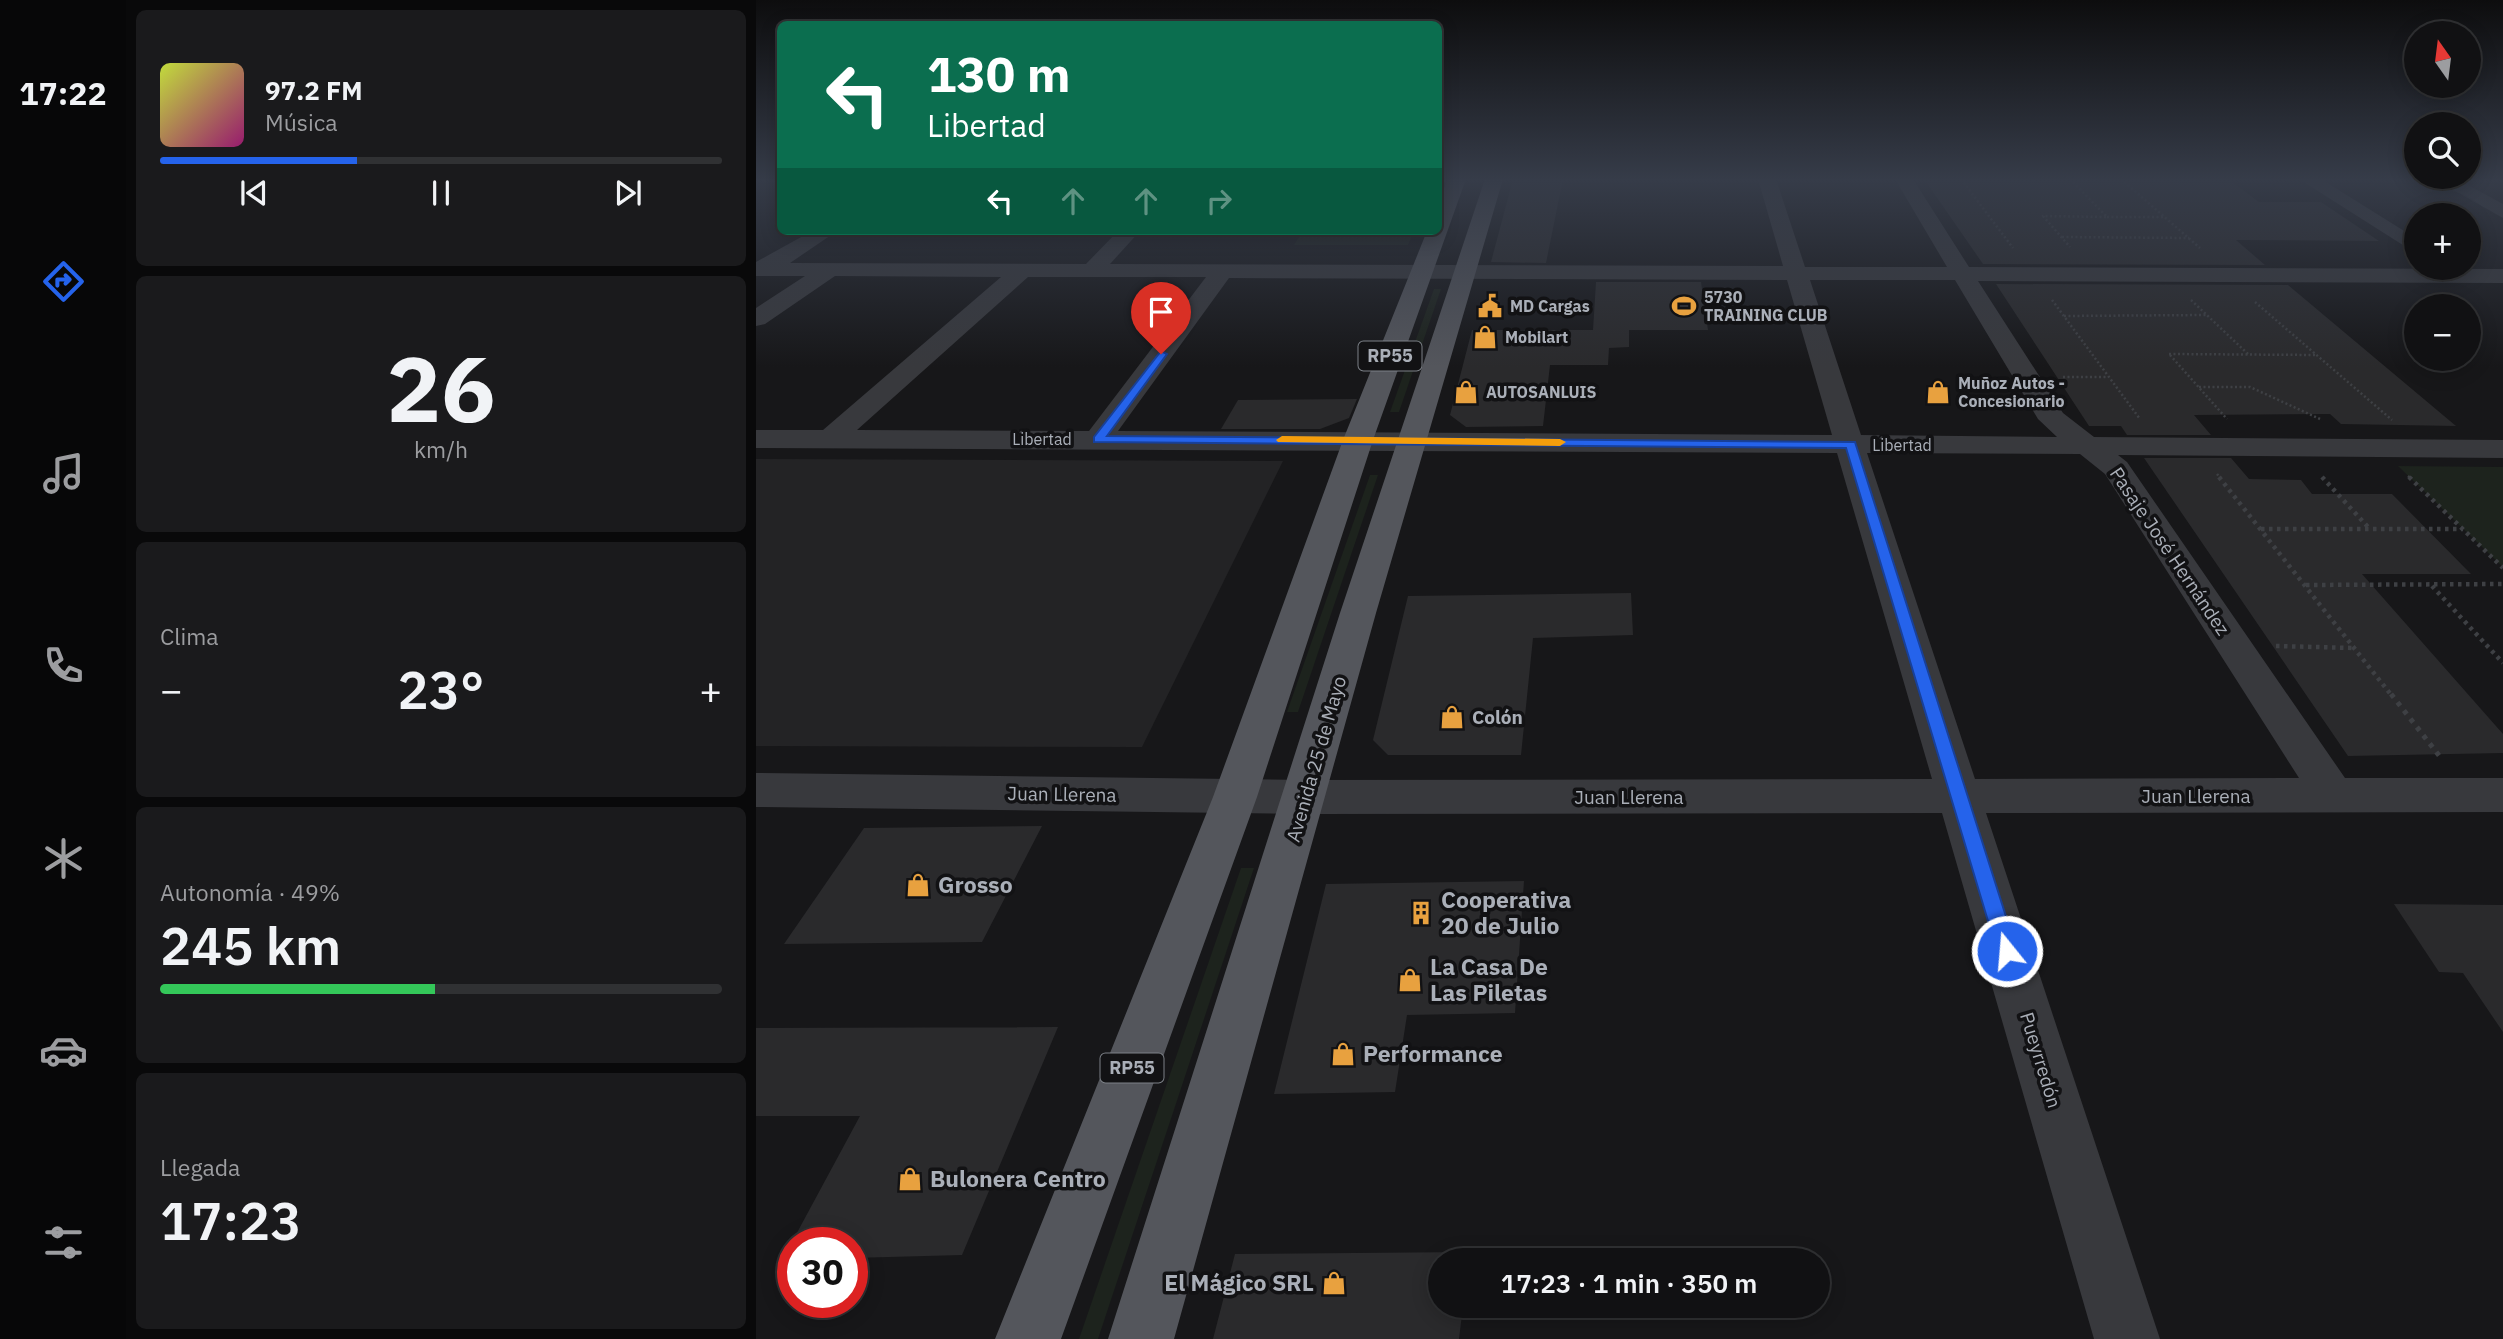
<!DOCTYPE html>
<html lang="es">
<head>
<meta charset="utf-8">
<style>
  :root { --surface:#111113; --page:#1a1a1c; --text:#f1f3f6; --muted:#9c9da0; --line:#303133; --accent:#2563eb }
  body { margin:0; font-family:"IBM Plex Sans",sans-serif; background:var(--page); color:var(--text); height:100vh; display:flex; flex-direction:column; font-size:26px; white-space:nowrap }
  * { box-sizing:border-box; margin:0 }
  p { font-size:23px; color:var(--muted) }
  .icon { flex:none; width:38px; height:38px; fill:none; stroke:currentColor; stroke-width:2; stroke-linecap:round; stroke-linejoin:round }
  .map { position:relative; flex:1; overflow:hidden }
  .panel { display:flex; flex-direction:column; gap:10px; padding:10px; background:#09090a; width:630px }
  .panel>* { flex:none }
  .hud { position:absolute; left:21px; top:21px; width:665px; height:214px; border-radius:10px; box-shadow:0 4px 18px #0003,0 0 0 2px var(--line); background:#0b6e4f; color:#fff; overflow:hidden }
  .needle { width:46px; rotate:346deg }
  .controls { position:absolute; left:1648px; top:21px; display:grid; gap:14px }
  .controls a { display:grid; place-items:center; width:77px; height:77px; border-radius:50%; background:var(--surface); box-shadow:0 4px 18px #0003,0 0 0 2px var(--line); font-size:35px }
  .speed { position:absolute; left:21px; top:1227px; display:flex; gap:14px; font-size:35px; font-weight:700; text-align:center }
  .speed>* { display:grid; place-content:center; width:91px; height:91px; border-radius:50%; background:var(--surface); box-shadow:0 4px 18px #0003,0 0 0 2px var(--line); line-height:1 }
  .speed .limit { border:10px solid #d22; background:#fff; color:#111 }
  .pin { position:absolute; display:grid; place-items:center; width:60px; height:60px; color:#fff; margin:-72px -30px; border-radius:50% 50% 50% 0; rotate:-45deg; box-shadow:0 0 7px #0007 }
  .pin .icon { rotate:45deg }
  .me { position:absolute; width:77px; margin:-38px; rotate:343deg; stroke-linejoin:round; filter:drop-shadow(0 0 5px #0008) }
  .turn { display:flex; align-items:center; gap:24px; height:147px; padding:0 35px; font-size:32px }
  .turn .icon { width:91px; height:91px; stroke-width:2.5 }
  .turn b { display:block; font-size:49px; line-height:60px }
  .lanes { display:flex; align-items:center; height:66px; padding:0 35px; background:#0003; justify-content:center; gap:35px; direction:ltr }
  .lanes .off { opacity:.35 }
  .big { font-size:52px; font-weight:600; line-height:1.1 }
  .panel .widget { flex:1; display:flex; flex-direction:column; justify-content:center; gap:10px; min-width:0; padding:0 24px; border-radius:10px; background:var(--page) }
  .panel .dial { align-items:center; gap:0 }
  .dial b { font-size:91px; line-height:1 }
  .song { display:flex; align-items:center; gap:21px }
  .cover { width:84px; height:84px; border-radius:10px; background:linear-gradient(135deg,hsl(70 70% 55%),hsl(320 70% 35%)) }
  .played { height:7px; border-radius:4px; background:linear-gradient(90deg,var(--accent) 35%,var(--line) 35%) }
  .keys { display:flex; justify-content:space-around; direction:ltr }
  .heat { display:flex; justify-content:space-between; align-items:center; font-size:38px; direction:ltr }
  .charge { height:10px; border-radius:5px; background:linear-gradient(90deg,#34c759 49%,var(--line) 0) }
  .trip { position:absolute; left:672px; top:1248px; width:402px; height:70px; border-radius:35px; background:var(--surface); box-shadow:0 4px 18px #0003,0 0 0 2px var(--line); font-weight:600; line-height:70px; text-align:center }
  main { display:flex; flex:1; min-height:0 }
  .dock { display:flex; flex-direction:column; width:126px; justify-content:space-around; align-items:center; background:#070708; color:var(--muted) }
  .dock .icon { width:49px; height:49px }
  .dock .on { color:var(--accent) }
  .dock b { font-size:32px; color:var(--text) }
  .map>svg:first-child { display:block }
</style>
</head>
<body>
<main>
<nav class="dock">
<b>17:22</b>
<svg class="icon on" aria-label="directions" viewBox="0 0 24 24"><path d="M12 3l9 9-9 9-9-9zM9 14v-3h6M13 9l2 2-2 2"/></svg>
<svg class="icon" aria-label="music" viewBox="0 0 24 24"><path d="M9 18V5l10-2v13"/><circle cx="6" cy="18" r="3"/><circle cx="16" cy="16" r="3"/></svg>
<svg class="icon" aria-label="phone" viewBox="0 0 24 24"><path d="M5 4h4l2 5-3 2q2 4 5 5l2-3 5 2v4C11 20 4 13 5 4z"/></svg>
<svg class="icon" aria-label="climate" viewBox="0 0 24 24"><path d="M12 3v18M4 7l16 10M4 17L20 7"/></svg>
<svg class="icon" aria-label="car" viewBox="0 0 24 24"><path d="M5 17H2v-5l4-1 3-4h7l3 4 3 1v5h-3M9 17h6M6 11h13"/><circle cx="7" cy="17" r="2"/><circle cx="17" cy="17" r="2"/></svg>
<svg class="icon" aria-label="filters" viewBox="0 0 24 24"><path d="M4 7h16M4 17h16"/><circle cx="9" cy="7" r="2"/><circle cx="15" cy="17" r="2"/></svg>
</nav>
<section class="panel">
<div class="widget">
<div class="song"><i class="cover"></i><div><b>97.2 FM</b><p>Música</p></div></div>
<div class="played"></div>
<div class="keys"><svg class="icon" aria-label="previous" viewBox="0 0 24 24"><path d="M18 5L8 12l10 7zM5 5v14"/></svg><svg class="icon" aria-label="pause" viewBox="0 0 24 24"><path d="M8 5v14M16 5v14"/></svg><svg class="icon" aria-label="next" viewBox="0 0 24 24"><path d="M6 5l10 7-10 7zM19 5v14"/></svg></div>
</div>
<div class="widget dial"><b>26</b><p>km/h</p></div>
<div class="widget"><p>Clima</p>
<div class="heat"><a>−</a><b class="big">23°</b><a>+</a></div>
</div>
<div class="widget"><p>Autonomía · 49%</p><b class="big">245 km</b><div class="charge"></div></div>
<div class="widget"><p>Llegada</p><b class="big">17:23</b></div>
</section>
<div class="map">
<svg width="1747" height="1339" viewBox="0 0 1747 1339">
  <rect width="100%" height="100%" fill="#171719"/>
  <path fill="#232325" d="M0,459L527,461L386,747L0,746Z"/>
  <g fill="#1d231d">
    <path d="M547,231H658L652,245H538Z"/>
    <path d="M678,289H685L643,412H634Z"/>
    <path d="M1642,466L1747,467V567Z"/>
    <path d="M614,475H622L542,712H531Z"/>
    <path d="M485,868H498L342,1339H323Z"/>
  </g>
  <g fill="#2a2a2c">
    <path d="M757,179H807L790,263L735,262Z"/>
    <path d="M1168,179H1472L1503,202H1565L1623,241L1480,240L1509,265L1227,264Z"/>
    <path d="M840,282H945L952,330H873V347L853,348L852,365H794L787,426L710,427L694,415L716,330H837Z"/>
    <path d="M1240,284L1532,285L1700,426L1585,424L1574,414L1438,415L1455,435H1371L1365,426H1333Z"/>
    <path d="M601,399L593,418L564,429H465L482,400Z"/>
    <path d="M1388,458H1475L1493,479L1545,480L1556,494H1636L1715,574H1606L1747,734V753L1592,756Z"/>
    <path d="M875,593L877,635L777,638L765,755H632L617,740L652,596Z"/>
    <path d="M286,826L226,942L28,944L108,828Z"/>
    <path d="M768,881L759,1013L651,1015L639,1092L518,1094L570,884Z"/>
    <path d="M1638,904L1747,905V1032L1707,973L1683,972Z"/>
    <path d="M302,1027L206,1255L96,1258V1242H36L104,1116H0V1028Z"/>
    <path d="M713,1252L712,1260H684V1306H707L703,1339H457L479,1254Z"/>
  </g>
  <g fill="none" stroke-linecap="round" stroke-linejoin="round">
    <g stroke="#3e4044" stroke-width="2.5" stroke-dasharray="2 2.5" stroke-linecap="butt">
      <path d="M1205,179L1257,248"/>
      <path d="M1314,179L1351,217L1287,216L1314,247"/>
      <path d="M1365,179L1444,248"/>
      <path d="M1351,217H1408"/>
      <path d="M1306,237L1433,238"/>
      <path d="M1296,300L1384,419"/>
      <path d="M1435,300L1492,354"/>
      <path d="M1499,302L1636,420"/>
      <path d="M1308,316L1451,315"/>
      <path d="M1413,354L1560,355"/>
      <path d="M1414,355L1471,419"/>
      <path d="M1307,377H1352"/>
      <path d="M1443,387H1494L1564,419"/>
      <path d="M1461,474L1465,479"/>
      <path d="M1652,476L1655,479"/>
    </g>
    <g stroke="#3e4044" stroke-width="4.5" stroke-dasharray="3.5 4.5" stroke-linecap="butt">
      <path d="M1463,477L1636,696"/>
      <path d="M1566,477L1612,527"/>
      <path d="M1653,477L1747,568"/>
      <path d="M1505,529H1707"/>
      <path d="M1550,585L1747,584"/>
      <path d="M1676,586L1747,663"/>
      <path d="M1520,646L1598,648"/>
    </g>
    <path stroke="#3e4044" stroke-width="5" stroke-dasharray="4.5 6" stroke-linecap="butt" d="M1635,694L1685,758"/>
    <g fill="#38393d" fill-rule="evenodd">
      <path d="M1002,179H1020L1049,267H1191L1139,179H1157L1213,267L1747,269V283L1222,281L1307,413L1338,437L1747,440V458L1362,455L1371,462L1589,778H1747V812L1230,813L1404,1339H1338L1186,813L550,814L0,807V773L550,780L1176,779L1081,453L0,448V430H67L245,277L79,276L9,324L0,326V308L49,276H0V262L56,231H81L34,263L330,264L362,231H384L354,264L1027,266ZM272,277H450L333,431L101,430ZM473,278L1031,280L1076,435L362,431ZM1054,280H1199L1282,419L1301,437L1105,435ZM1111,453L1324,454L1349,474L1543,778L1219,779Z"/>
      <path d="M1543,179H1565L1661,239V254Z"/>
      <path d="M1678,179H1701L1747,204V218Z"/>
    </g>
    <g fill="#54565c" fill-rule="evenodd">
      <path d="M692,179H710L617,440L501,797L305,1339H239L457,797L587,440L671,231H682V202Z"/>
      <path d="M729,179H747L620,613L418,1339H352L584,613Z"/>
    </g>
  </g>
  <linearGradient id="sky" x2="0" y2="1"><stop stop-color="#0d0d0e"/><stop offset="0.49" stop-color="#363c49"/><stop offset="1" stop-color="#363c49" stop-opacity="0"/></linearGradient>
  <rect width="1747" height="367" fill="url(#sky)"/>
  <path fill="#2563eb" stroke="#184099" stroke-width="2" d="M405,351L411,354L351,436L1099,442L1261,951L1258,958L1251,961L1244,958L1241,951L1090,448L338,442V437Z"/>
  <path fill="#f59e0b" d="M526,436L804,439L810,442L804,446L522,442L520,440Z"/>
  <defs>
    <g id="civic-bare" transform="scale(1.89)"><path d="M-.6-6.5H3V-4.5H.6V-3L4-1V1h2V6H-6V1h2V-1L-.6-3ZM-1.2 2.5V6h2.4V2.5Z" fill="#e8a13f" stroke="#121214" stroke-width="2.5" paint-order="stroke"/></g>
    <g id="stadium-bare" transform="scale(1.89)"><path d="M0-5a6.5 5 0 1 0 0 10a6.5 5 0 1 0 0-10ZM-3.5-1.8h7v3.6h-7Z" fill="#e8a13f" stroke="#121214" stroke-width="2.5" paint-order="stroke"/></g>
    <g id="shop-bare" transform="scale(1.89)"><path d="M-5-2.5h2.3a2.7 3.5 0 0 1 5.4 0H5L5.5 6h-11ZM-1.5-2.5h3a1.5 2.3 0 0 0-3 0Z" fill="#e8a13f" stroke="#121214" stroke-width="2.5" paint-order="stroke"/></g>
    <g id="building-bare" transform="scale(1.89)"><path d="M-4-6H4V6H1V3H-1V6H-4ZM-2.5-4.3h1.7v1.8h-1.7ZM.8-4.3h1.7v1.8H.8ZM-2.5-1h1.7V.8h-1.7ZM.8-1h1.7V.8H.8Z" fill="#e8a13f" stroke="#121214" stroke-width="2.5" paint-order="stroke"/></g>
  </defs>
  <g fill-rule="evenodd">
    <use href="#civic-bare" x="734" y="306"/>
    <use href="#stadium-bare" x="928" y="306"/>
    <use href="#shop-bare" x="729" y="337"/>
    <use href="#shop-bare" x="710" y="392"/>
    <use href="#shop-bare" x="1182" y="392"/>
    <use href="#shop-bare" x="696" y="717"/>
    <use href="#shop-bare" x="162" y="885"/>
    <use href="#building-bare" x="665" y="913"/>
    <use href="#shop-bare" x="654" y="980"/>
    <use href="#shop-bare" x="587" y="1054"/>
    <use href="#shop-bare" x="154" y="1179"/>
    <use href="#shop-bare" x="578" y="1283"/>
  </g>
  <g text-anchor="middle" stroke-width="7" stroke-linejoin="round" paint-order="stroke">
    <g font-size="16" font-weight="bold" fill="#aaafb8" stroke="#121214" text-anchor="start">
      <text x="948" y="303">5730<tspan x="948" dy="18">TRAINING CLUB</tspan></text>
      <text x="754" y="312">MD Cargas</text>
      <text x="749" y="343">Mobilart</text>
      <text x="1202" y="389">Muñoz Autos -<tspan x="1202" dy="18">Concesionario</tspan></text>
      <text x="730" y="398">AUTOSANLUIS</text>
    </g>
    <g font-size="16" fill="#aaafb8" stroke="#121214">
      <text x="286" y="445">Libertad</text>
      <text x="1146" y="451">Libertad</text>
    </g>
    <g fill="#121214" stroke="#7c8087" stroke-width="2">
      <rect x="602.5" y="341.5" width="63" height="29" rx="5"/>
      <rect x="344.5" y="1053.5" width="63" height="29" rx="5"/>
    </g>
    <g font-size="18" font-weight="bold" fill="#aaafb8">
      <text x="634" y="362">RP55</text>
      <text x="376" y="1074">RP55</text>
    </g>
    <g font-size="19" fill="#aaafb8" stroke="#121214">
      <text transform="translate(1414 551) rotate(56)" y="7">Pasaje José Hernández</text>
      <text transform="translate(560 759) rotate(-74)" y="7">Avenida 25 de Mayo</text>
      <text transform="translate(306 794) rotate(1)" y="7">Juan Llerena</text>
      <text x="1440" y="803">Juan Llerena</text>
      <text x="873" y="804">Juan Llerena</text>
      <text transform="translate(1285 1060) rotate(73)" y="7">Pueyrredón</text>
    </g>
    <g font-size="19" font-weight="bold" fill="#aaafb8" stroke="#121214" text-anchor="start">
      <text x="716" y="724">Colón</text>
    </g>
    <g font-size="23" font-weight="bold" fill="#aaafb8" stroke="#121214" text-anchor="start">
      <text x="182" y="893">Grosso</text>
      <text x="685" y="908">Cooperativa<tspan x="685" dy="26">20 de Julio</tspan></text>
      <text x="674" y="975">La Casa De<tspan x="674" dy="26">Las Piletas</tspan></text>
      <text x="607" y="1062">Performance</text>
      <text x="174" y="1187">Bulonera Centro</text>
      <text x="558" y="1291" text-anchor="end">El Mágico SRL</text>
    </g>
  </g>
</svg>
<div class="controls">
<a><svg class="needle" viewBox="-14 -14 28 28"><path d="M0-13l5 13h-10z" fill="#e53935"/><path d="M0 13l5-13h-10z" fill="#9c9da0"/></svg></a>
<a><svg class="icon" aria-label="search" viewBox="0 0 24 24"><circle cx="10" cy="10" r="6"/><path d="M15 15l6 6"/></svg></a>
<a>+</a>
<a>−</a>
</div>
<div class="speed"><div class="limit">30</div></div>
<div class="pin" style="left:405px;top:354px;background:#d93025"><svg class="icon" aria-label="arrive" viewBox="0 0 24 24"><path d="M6 21V4h12l-3 4 3 4H6"/></svg></div>
<svg class="me" style="left:1251px;top:951px" viewBox="-20 -20 40 40"><circle r="17" fill="#2563eb" stroke="#fff" stroke-width="3"/><path d="M0-11L8 9 0 5-8 9z" fill="#fff"/></svg>
<div class="trip">17:23 · 1 min · 350 m</div>
<div class="hud">
<div class="turn"><svg class="icon" aria-label="left" viewBox="0 0 24 24"><path d="M17 20v-9H6M10 6l-5 5 5 5"/></svg><div><b>130 m</b>Libertad</div></div>
<div class="lanes"><svg class="icon" aria-label="left" viewBox="0 0 24 24"><path d="M17 20v-9H6M10 6l-5 5 5 5"/></svg><svg class="icon off" aria-label="ahead" viewBox="0 0 24 24"><path d="M12 20V5M6 11l6-6 6 6"/></svg><svg class="icon off" aria-label="ahead" viewBox="0 0 24 24"><path d="M12 20V5M6 11l6-6 6 6"/></svg><svg class="icon off" aria-label="right" viewBox="0 0 24 24"><path d="M7 20v-9h11M14 6l5 5-5 5"/></svg></div>
</div>
</div>
</main>
</body>
</html>
